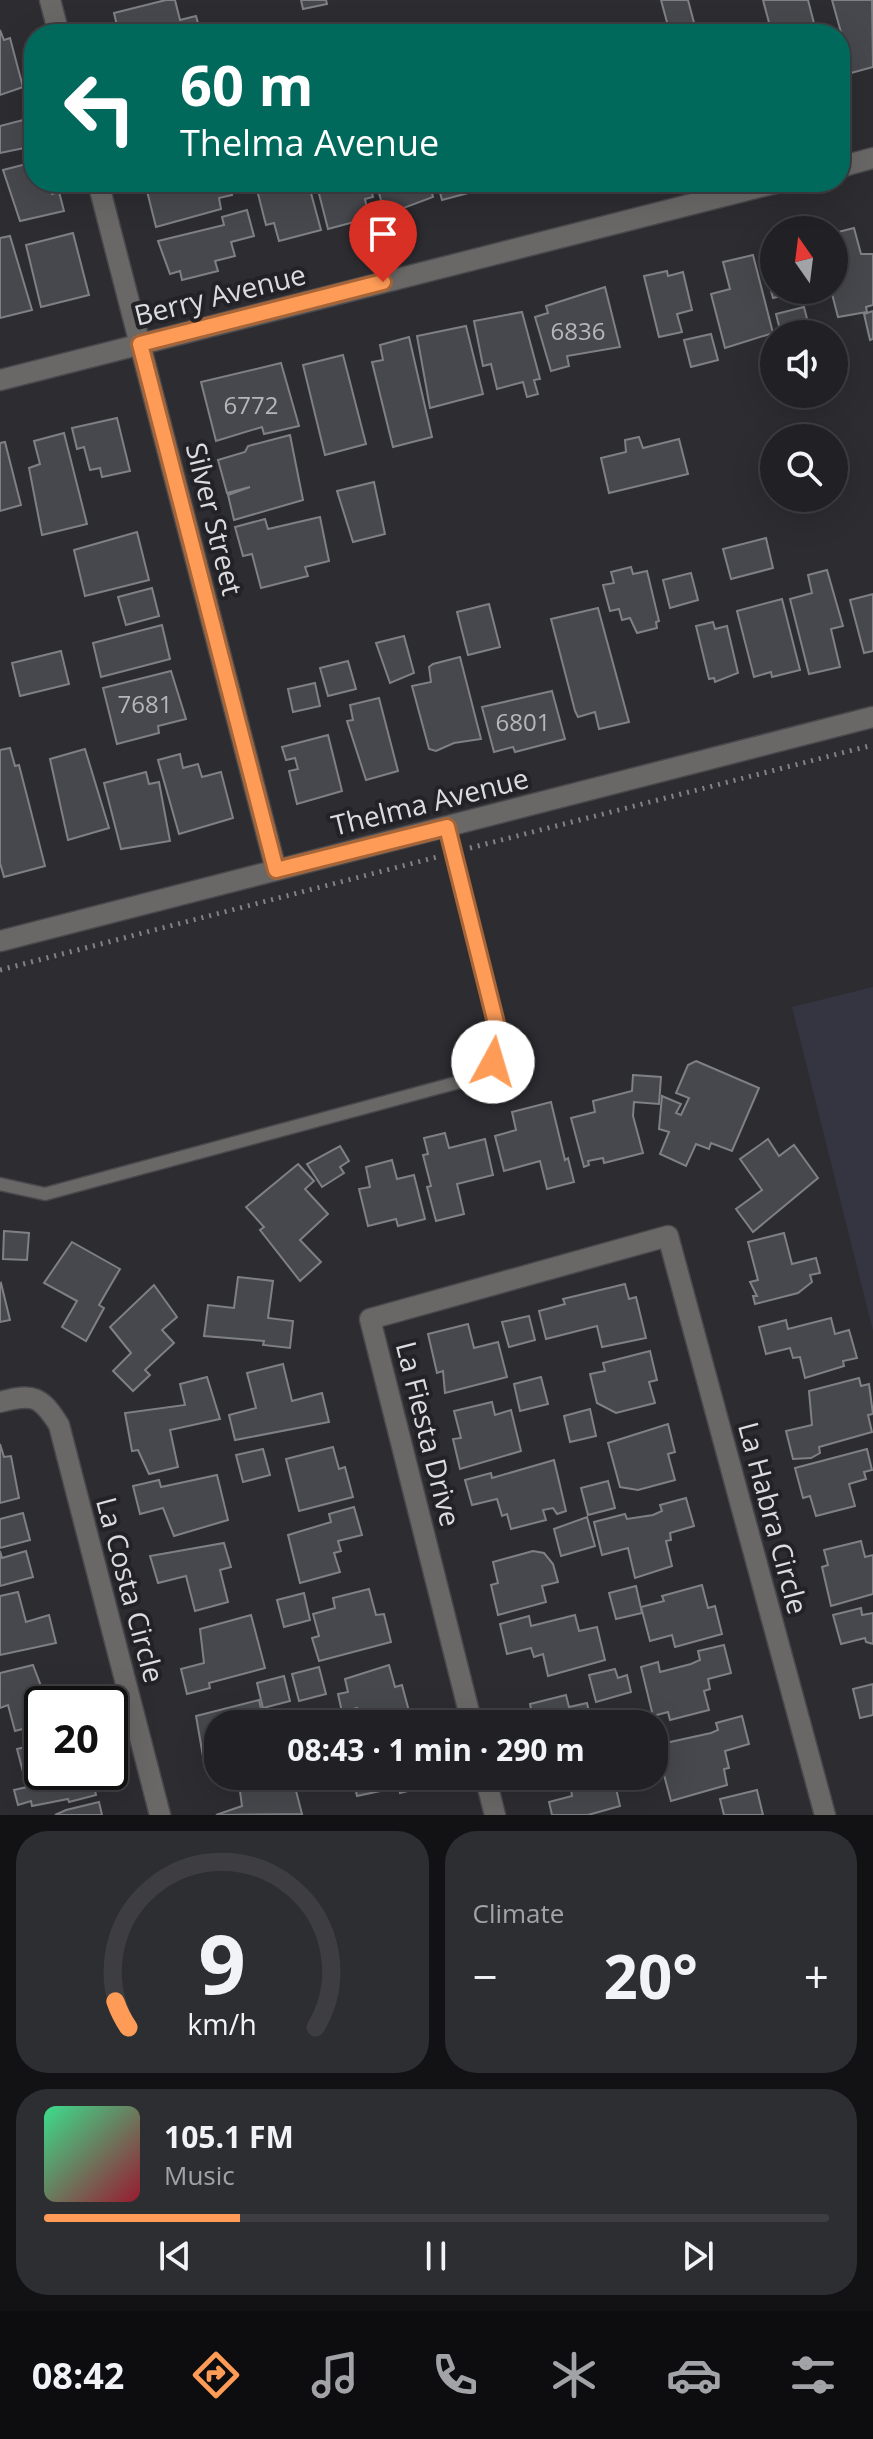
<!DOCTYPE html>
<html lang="en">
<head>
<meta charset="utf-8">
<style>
  :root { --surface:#212125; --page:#2d2e32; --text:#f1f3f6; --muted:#a2a3a7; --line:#3e3e42; --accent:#fe9c57 }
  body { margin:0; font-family:"Open Sans",sans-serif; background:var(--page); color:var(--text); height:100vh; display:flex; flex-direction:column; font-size:30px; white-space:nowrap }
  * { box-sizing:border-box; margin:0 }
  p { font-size:26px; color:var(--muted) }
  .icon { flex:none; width:44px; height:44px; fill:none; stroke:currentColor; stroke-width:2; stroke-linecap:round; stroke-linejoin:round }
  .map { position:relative; height:1815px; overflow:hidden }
  .side { display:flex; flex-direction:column; gap:16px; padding:16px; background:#121214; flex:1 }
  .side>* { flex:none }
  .guide { position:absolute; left:24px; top:24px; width:826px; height:168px; border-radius:32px; box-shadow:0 8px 32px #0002,0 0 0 2px var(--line); background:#00695c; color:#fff; overflow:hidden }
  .needle { width:52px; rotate:346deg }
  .buttons { position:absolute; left:760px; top:216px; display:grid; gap:16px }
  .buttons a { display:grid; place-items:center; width:88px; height:88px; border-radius:50%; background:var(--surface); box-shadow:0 8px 32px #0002,0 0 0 2px var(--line); font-size:40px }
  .speed { position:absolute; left:24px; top:1686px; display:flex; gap:16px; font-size:40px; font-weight:700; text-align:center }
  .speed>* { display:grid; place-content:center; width:104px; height:104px; border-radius:50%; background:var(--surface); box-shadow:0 8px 32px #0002,0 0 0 2px var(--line); line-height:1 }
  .speed .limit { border:4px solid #111; border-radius:12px; background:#fff; color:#111 }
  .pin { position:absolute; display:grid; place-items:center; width:68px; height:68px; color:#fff; margin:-82px -34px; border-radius:50% 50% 50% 0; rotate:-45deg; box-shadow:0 0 8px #0007 }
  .pin .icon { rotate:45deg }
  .me { position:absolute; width:88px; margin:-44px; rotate:6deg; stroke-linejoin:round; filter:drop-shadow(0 0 6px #0008) }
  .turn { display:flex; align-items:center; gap:28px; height:168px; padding:0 24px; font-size:36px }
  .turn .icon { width:104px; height:104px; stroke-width:2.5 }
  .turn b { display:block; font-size:56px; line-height:68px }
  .big { font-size:60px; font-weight:700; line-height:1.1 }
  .side .tile { flex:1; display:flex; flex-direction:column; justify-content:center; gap:12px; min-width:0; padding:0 28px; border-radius:32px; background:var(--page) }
  .side .dial { align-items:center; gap:0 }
  .dial svg { height:208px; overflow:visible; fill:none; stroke:var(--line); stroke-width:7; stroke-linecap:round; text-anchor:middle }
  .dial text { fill:var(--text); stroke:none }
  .song { display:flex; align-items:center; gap:24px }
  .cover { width:96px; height:96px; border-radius:12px; background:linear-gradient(135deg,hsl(150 70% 55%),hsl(350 70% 35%)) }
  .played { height:8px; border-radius:4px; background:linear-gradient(90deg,var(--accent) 25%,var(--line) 25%) }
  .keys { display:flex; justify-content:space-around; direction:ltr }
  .heat { display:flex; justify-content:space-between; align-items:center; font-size:44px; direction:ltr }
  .side .tiles { flex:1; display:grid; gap:16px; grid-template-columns:1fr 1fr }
  .tile:last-child { grid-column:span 2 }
  .trip { position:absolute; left:204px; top:1710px; width:464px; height:80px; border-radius:32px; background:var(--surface); box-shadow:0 8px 32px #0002,0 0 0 2px var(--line); font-weight:700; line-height:80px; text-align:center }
  .dock { display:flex; height:128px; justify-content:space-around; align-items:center; background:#0d0d0f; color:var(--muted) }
  .dock .icon { width:56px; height:56px }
  .dock .selected { color:var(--accent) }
  .dock b { font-size:36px; color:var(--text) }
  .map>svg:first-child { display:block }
</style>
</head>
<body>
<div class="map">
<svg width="873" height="1815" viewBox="0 0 873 1815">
  <rect width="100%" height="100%" fill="#2c2c31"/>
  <path fill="#343540" d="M873,987V1331L792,1007Z"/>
  <g fill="#47484d" stroke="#7f8086" stroke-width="2">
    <path d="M166,0H175L180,20L196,16L201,34H119L114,13Z"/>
    <path d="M301,0H326L327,4L303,9Z"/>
    <path d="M661,0H688L697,34H660L658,28L668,26Z"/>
    <path d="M763,0H808L816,31L781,34L779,28L771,30Z"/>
    <path d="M832,0H872L873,67L851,73L849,63L840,65L842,36Z"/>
    <path d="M625,27L626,34H595Z"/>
    <path d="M0,30L4,40L10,38L23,87L0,95Z"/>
    <path d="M27,119L34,146L0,153V126Z"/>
    <path d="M34,162V182H49L52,194L59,192L64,211L20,221L3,170Z"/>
    <path d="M157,182H229L232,195L219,198L221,209L156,227L146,187Z"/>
    <path d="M255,182H308L321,230L279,241L274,223L266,225Z"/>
    <path d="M316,182H369L373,197L365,199L369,218L328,229Z"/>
    <path d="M376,182H429L433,197L385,215Z"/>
    <path d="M437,182H490L466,188L468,193L442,200Z"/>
    <path d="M247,210L254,236L231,242L235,256L215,261L218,271L182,280L180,271L170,274L158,241L224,225L222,217Z"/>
    <path d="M854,228L861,254H873V305L866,307L867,312L838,317L831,290H834V233Z"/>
    <path d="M73,233L89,295L41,307L26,245Z"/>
    <path d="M10,236L32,310L0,318V238Z"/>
    <path d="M774,250V290H806L773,298L761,253Z"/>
    <path d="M753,255L773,333L725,348L711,294L730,289L723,262Z"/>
    <path d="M667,271L668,276L683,272L692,310L677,314L682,332L659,337L644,276Z"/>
    <path d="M605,287L620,347L567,356L569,366L551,371L535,317L548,313L546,306Z"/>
    <path d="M804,307L811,334H781L776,314Z"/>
    <path d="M873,311V339L870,340L864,314Z"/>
    <path d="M522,312L540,379L534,380L538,394L527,397L523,382L497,389L491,364L483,366L474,321Z"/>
    <path d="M466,326L483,394L430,408L417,336Z"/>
    <path d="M711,334L718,360L691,367L684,340Z"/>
    <path d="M409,337L432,437L393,447L372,362L383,360L380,345Z"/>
    <path d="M343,355L366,444L325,455L303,365Z"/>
    <path d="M774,355V387L767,388L760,359Z"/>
    <path d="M281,363L299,426L264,434L262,427L216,441L201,382Z"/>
    <path d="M117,418L130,471L102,477L100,468L90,470L84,447L77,449L72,428Z"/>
    <path d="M64,433L87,524L42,535L29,468L40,464L34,441Z"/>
    <path d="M290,435L303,500L234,520L228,495L250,487L227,493L218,460L245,452L248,446Z"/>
    <path d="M639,437L643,448L679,439L688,474L609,493L601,458L626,452L625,440Z"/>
    <path d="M5,442L21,505L0,511V443Z"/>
    <path d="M374,482L385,534L353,542L337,491Z"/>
    <path d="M320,517L329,561L305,567L308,576L261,588L252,554L243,556L235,527L265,519L268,529Z"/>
    <path d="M137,532L149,580L85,596L74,550Z"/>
    <path d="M766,538L773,568L731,579L723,549Z"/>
    <path d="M631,567L633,574L647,571L659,621L656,622L657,628L637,633L630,618L622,620L619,609L610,611L603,585L614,583L611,572Z"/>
    <path d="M827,570L843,626L831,629L840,667L809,674L790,599L812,593L808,575Z"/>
    <path d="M691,573L698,600L670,608L663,580Z"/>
    <path d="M152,588L159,616L126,625L118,597Z"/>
    <path d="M873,594V651L864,653L850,600Z"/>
    <path d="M782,599L800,670L772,677L771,672L754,677L737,611Z"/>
    <path d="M489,604L500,647L468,655L457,612Z"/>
    <path d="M598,608L629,722L599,729L595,712L578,717L575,711L551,619Z"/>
    <path d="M713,622L715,629L727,626L738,673L715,682L714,678L709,679L696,626Z"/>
    <path d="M162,625L170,659L101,677L93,643Z"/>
    <path d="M404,636L414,673L390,683L376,643Z"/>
    <path d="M61,651L69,684L20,696L12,663Z"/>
    <path d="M460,657L481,739L454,743L436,751L429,749L412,686L431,682L429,667L433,664Z"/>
    <path d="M348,661L356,689L328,696L320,668Z"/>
    <path d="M171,671L186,719L158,726L159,733L117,744L103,688Z"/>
    <path d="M315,683L320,706L293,712L288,689Z"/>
    <path d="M552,691L565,739L515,752L513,747L494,752L482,707Z"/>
    <path d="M379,698L398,771L366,780L347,721L353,720L350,705Z"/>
    <path d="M328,735L342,791L297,804L289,771L298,769L295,758L286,760L282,747Z"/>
    <path d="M10,748L15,766L19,765L45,866L4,877L0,863V750Z"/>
    <path d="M85,749L109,828L68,840L50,759Z"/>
    <path d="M180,754L183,768L198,764L202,777L221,772L233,818L179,834L158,760Z"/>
    <path d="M146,772L149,784L159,782L170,841L121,849L104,783Z"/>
    <path d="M696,1061L759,1088L732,1151L711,1143L709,1149L696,1144L686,1166L660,1154L669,1132L659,1129L662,1096L681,1104L676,1113L681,1115L689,1098L676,1093L688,1065Z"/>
    <path d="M633,1075L661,1077L659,1104L634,1102L633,1116L643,1153L604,1163L603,1158L588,1161L589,1165L584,1167L571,1118L595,1112L593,1101L632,1091Z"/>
    <path d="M551,1102L565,1160L568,1158L574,1182L547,1189L540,1161L504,1171L495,1136L516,1130L512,1112Z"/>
    <path d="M445,1133L449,1148L485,1139L493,1175L457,1184L464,1214L436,1221L427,1187L431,1186L423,1155L428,1154L424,1138Z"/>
    <path d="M768,1139L779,1156L794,1145L818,1178L753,1232L736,1209L762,1190L740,1159Z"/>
    <path d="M340,1146L349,1161L340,1167L344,1173L322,1187L307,1164Z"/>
    <path d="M392,1160L397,1179L414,1175L425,1219L398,1226L396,1219L368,1226L359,1189L370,1187L366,1167Z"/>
    <path d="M298,1164L314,1181L305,1189L328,1214L300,1240L321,1262L300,1281L260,1230L264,1227L246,1207Z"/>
    <path d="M4,1231L29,1233L27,1260L3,1259Z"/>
    <path d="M784,1233L792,1264L816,1258L820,1273L810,1275L812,1282L798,1293L755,1304L753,1296H757L750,1282L758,1280L748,1242Z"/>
    <path d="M72,1242L120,1269L99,1305L104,1308L86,1341L62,1327L77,1301L44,1283Z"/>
    <path d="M238,1277L273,1281L268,1318L293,1321L290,1348L263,1345L264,1341L204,1336L208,1305L234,1308Z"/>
    <path d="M1,1283L10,1320L0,1322V1284Z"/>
    <path d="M625,1284L629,1299L636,1297L646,1338L602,1347L597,1326L546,1339L539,1311L565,1304L563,1299Z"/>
    <path d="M154,1285L177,1317L162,1330L174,1343L145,1370L150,1375L133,1391L113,1371L131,1353L110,1327Z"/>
    <path d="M529,1316L535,1340L509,1347L502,1322Z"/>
    <path d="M831,1318L835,1334L849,1330L857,1358L843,1361L844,1366L805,1378L800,1357L793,1358L790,1348L766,1354L759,1327L786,1320L788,1329Z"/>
    <path d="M468,1324L474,1348L498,1342L507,1377L445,1393L443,1371L437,1373L428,1334Z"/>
    <path d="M650,1351L657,1380L649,1382L655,1403L616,1413L597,1403L590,1374L605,1371L603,1363Z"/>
    <path d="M283,1364L292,1401L322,1393L329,1422L235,1440L229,1415L256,1408L247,1373Z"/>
    <path d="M207,1377L220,1419L170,1430L178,1467L149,1474L138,1450L132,1451L125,1413L185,1405L180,1384Z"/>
    <path d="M541,1377L548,1404L520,1411L514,1384Z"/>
    <path d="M859,1378L861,1386L869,1384L873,1414L868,1415L872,1432L819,1447L820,1453L811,1458L793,1459L786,1431L812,1425L809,1391Z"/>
    <path d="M492,1402L495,1415L511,1410L521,1451L460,1469L453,1439L461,1438L454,1411Z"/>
    <path d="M590,1409L596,1436L570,1442L564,1416Z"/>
    <path d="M668,1424L675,1452L668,1454L675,1480L638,1490L620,1487L608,1443Z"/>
    <path d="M0,1444L4,1457L11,1456L19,1498L0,1503Z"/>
    <path d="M333,1447L339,1469L345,1467L353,1497L299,1511L286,1459Z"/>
    <path d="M263,1449L270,1475L243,1482L236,1455Z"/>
    <path d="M867,1449L872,1470L864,1472L866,1479L849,1484L855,1506L816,1516L810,1496L803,1498L795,1468Z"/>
    <path d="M554,1460L566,1511L557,1514L553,1508L543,1510L546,1520L511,1529L507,1514L502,1516L497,1499L472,1505L465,1480L491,1473L492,1478Z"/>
    <path d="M217,1475L228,1520L174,1536L163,1508L140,1514L133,1486L159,1480L161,1487Z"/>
    <path d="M608,1481L615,1508L588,1515L581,1488Z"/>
    <path d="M686,1498L694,1526L670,1533L671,1540L666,1541L672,1566L635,1578L628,1548L602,1555L594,1522L625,1514L627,1519L653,1515L662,1511L660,1505Z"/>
    <path d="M354,1507L362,1535L338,1541L341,1551L334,1553L340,1572L300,1583L288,1535L331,1522L329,1514Z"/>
    <path d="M23,1513L30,1540L0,1548V1519Z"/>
    <path d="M587,1517L595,1546L561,1556L554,1529Z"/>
    <path d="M861,1541L865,1557L873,1555V1594L831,1606L822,1567L828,1565L824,1550Z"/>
    <path d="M224,1543L231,1567L220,1570L228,1602L195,1611L186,1576L158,1583L150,1556Z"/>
    <path d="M0,1551L2,1558L26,1551L33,1577L0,1586Z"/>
    <path d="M533,1551L544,1553L553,1564L558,1582L542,1586L546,1602L498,1615L491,1585L498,1583L493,1562Z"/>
    <path d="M702,1585L708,1608L715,1606L722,1634L675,1647L672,1635L650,1641L641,1607L664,1601L662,1596Z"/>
    <path d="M636,1586L642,1613L616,1619L609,1593Z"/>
    <path d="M369,1589L376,1615L384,1614L391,1642L319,1661L312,1638L319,1636L313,1614L335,1608L333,1598Z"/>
    <path d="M18,1592L26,1622L49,1615L56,1643L0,1655V1596Z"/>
    <path d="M304,1593L310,1620L284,1627L277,1600Z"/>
    <path d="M861,1608L862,1615L873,1613V1644L866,1642L865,1638L841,1644L833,1615Z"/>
    <path d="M251,1615L265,1668L209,1683L210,1688L187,1694L181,1669L204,1663L200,1629Z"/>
    <path d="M575,1615L579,1631L597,1627L605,1660L548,1676L543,1654L534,1657L531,1648L507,1654L500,1624L529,1616L531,1626Z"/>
    <path d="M724,1645L731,1673L708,1679L710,1689L704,1691L709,1710L670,1720L668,1712L653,1716L641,1667L658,1662L660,1672L691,1664L700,1660L698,1651Z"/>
    <path d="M33,1665L46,1699L69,1694L72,1704H42V1724L15,1731L8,1705L0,1708V1673Z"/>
    <path d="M389,1665L395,1687L402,1685L410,1715L361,1724L357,1708L342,1712L338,1694L348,1692L345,1679Z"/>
    <path d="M319,1667L326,1694L299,1701L292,1674Z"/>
    <path d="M615,1669L618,1678L627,1675L631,1692L596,1702L589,1675Z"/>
    <path d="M284,1676L290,1701L263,1708L257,1683Z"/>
    <path d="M873,1684V1715L860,1718L853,1689Z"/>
    <path d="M566,1695L569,1707L587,1703L592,1724H529L528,1720L533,1719L530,1704Z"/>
    <path d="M259,1700L263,1717L271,1715L273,1724H218V1762L205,1768L196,1716Z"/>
    <path d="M742,1716L749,1744L725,1751L729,1768L724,1769L727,1785L671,1801L656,1745L711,1733L718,1730L716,1723Z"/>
    <path d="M42,1743V1772H91L96,1795L69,1802L68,1799L32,1806L31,1801L18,1805L14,1790L27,1787L17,1749Z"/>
    <path d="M238,1776H288L291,1788L295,1787L302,1814L216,1815L242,1806Z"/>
    <path d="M341,1776H424L427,1786L400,1793L399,1787L357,1796L353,1778L342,1781Z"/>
    <path d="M569,1776H625L628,1785L616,1788L620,1806L588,1815H552L549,1802L572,1796Z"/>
    <path d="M757,1790L763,1815H724L720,1799Z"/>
    <path d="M99,1802L102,1815H55L66,1810Z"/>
  </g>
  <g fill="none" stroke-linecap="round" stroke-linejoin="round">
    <g stroke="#48484d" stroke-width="15">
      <path id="service" d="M0,1184L45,1194L474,1078L493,1062L499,1035L447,827"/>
    </g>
    <g stroke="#48484d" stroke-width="23">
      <g id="minor">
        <path d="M50,0L59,34"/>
        <path d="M840,167L873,158"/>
        <path d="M98,182L276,870"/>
        <path d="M0,380L779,182"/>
        <path d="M0,941L873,717"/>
        <path d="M0,1402C33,1393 41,1396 59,1425L160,1815"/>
        <path d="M472,1724L370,1319L668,1236L825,1815"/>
        <path d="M485,1776L495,1815"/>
      </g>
    </g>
    <g stroke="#838387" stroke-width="5" stroke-dasharray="2 6" stroke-linecap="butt">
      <path d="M470,848L873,745"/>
      <path d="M0,970L437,857"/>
    </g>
    <use href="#service" stroke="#6a6866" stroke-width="12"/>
    <use href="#minor" stroke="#6a6866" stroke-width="20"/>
  </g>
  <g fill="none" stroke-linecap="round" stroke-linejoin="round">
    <g stroke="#a56539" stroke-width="20">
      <path id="route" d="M383,282L140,344L276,870L447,827L499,1035L493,1062"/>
    </g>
    <use href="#route" stroke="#fe9c57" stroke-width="14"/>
  </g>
  <g text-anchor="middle" stroke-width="8" stroke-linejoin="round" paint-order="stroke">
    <g font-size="24" fill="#b6b7ba">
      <text x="578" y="340">6836</text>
      <text x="251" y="414">6772</text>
      <text x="145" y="713">7681</text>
      <text x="523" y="731">6801</text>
    </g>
    <g font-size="28" fill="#dbdcdf" stroke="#222227">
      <text transform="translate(220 295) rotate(-14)" y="10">Berry Avenue</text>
      <text transform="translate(214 519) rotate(76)" y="10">Silver Street</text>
      <text transform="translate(430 802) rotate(-14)" y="10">Thelma Avenue</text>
      <text transform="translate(428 1434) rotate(76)" y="10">La Fiesta Drive</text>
      <text transform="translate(773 1518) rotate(75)" y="10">La Habra Circle</text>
      <text transform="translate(130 1590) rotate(75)" y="10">La Costa Circle</text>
    </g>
  </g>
</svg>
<div class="buttons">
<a><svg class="needle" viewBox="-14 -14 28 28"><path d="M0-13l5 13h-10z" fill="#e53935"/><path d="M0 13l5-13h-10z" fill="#a2a3a7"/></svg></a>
<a><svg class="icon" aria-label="sound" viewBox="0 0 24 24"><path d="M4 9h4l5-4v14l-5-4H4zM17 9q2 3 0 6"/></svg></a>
<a><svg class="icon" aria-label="search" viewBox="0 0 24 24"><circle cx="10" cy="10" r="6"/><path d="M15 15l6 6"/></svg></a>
</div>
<div class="speed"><div class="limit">20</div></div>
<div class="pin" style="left:383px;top:282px;background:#d93025"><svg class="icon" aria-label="arrive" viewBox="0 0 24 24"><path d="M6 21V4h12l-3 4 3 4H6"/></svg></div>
<svg class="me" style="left:493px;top:1062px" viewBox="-20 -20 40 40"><circle r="19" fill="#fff"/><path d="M0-13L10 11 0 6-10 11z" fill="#fe9c57"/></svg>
<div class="trip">08:43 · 1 min · 290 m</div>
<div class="guide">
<div class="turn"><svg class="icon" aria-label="left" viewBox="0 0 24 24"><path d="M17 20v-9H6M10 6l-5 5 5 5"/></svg><div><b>60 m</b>Thelma Avenue</div></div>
</div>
</div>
<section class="side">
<div class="tiles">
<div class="tile dial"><svg viewBox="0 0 100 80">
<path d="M14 69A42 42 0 1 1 86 69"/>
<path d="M14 69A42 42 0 0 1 9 59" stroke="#fe9c57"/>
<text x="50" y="56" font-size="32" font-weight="700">9</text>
<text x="50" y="72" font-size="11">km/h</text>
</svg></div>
<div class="tile"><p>Climate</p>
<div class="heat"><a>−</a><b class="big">20°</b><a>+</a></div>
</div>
<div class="tile">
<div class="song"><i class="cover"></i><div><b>105.1 FM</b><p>Music</p></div></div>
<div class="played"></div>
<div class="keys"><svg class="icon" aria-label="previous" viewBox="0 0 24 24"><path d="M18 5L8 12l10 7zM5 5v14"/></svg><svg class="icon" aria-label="pause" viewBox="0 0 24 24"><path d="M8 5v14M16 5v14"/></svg><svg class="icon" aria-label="next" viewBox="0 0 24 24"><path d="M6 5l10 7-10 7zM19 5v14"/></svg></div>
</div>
</div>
</section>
<nav class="dock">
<b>08:42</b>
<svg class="icon selected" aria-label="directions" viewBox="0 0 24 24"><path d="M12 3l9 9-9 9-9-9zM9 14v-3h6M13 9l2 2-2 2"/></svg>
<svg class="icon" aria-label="music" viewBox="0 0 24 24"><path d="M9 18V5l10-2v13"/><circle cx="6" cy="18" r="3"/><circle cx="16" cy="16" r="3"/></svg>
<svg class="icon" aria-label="phone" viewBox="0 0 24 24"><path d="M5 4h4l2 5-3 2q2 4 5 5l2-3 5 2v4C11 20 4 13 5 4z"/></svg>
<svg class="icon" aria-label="climate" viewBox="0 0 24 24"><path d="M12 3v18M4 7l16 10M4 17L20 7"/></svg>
<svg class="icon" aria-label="car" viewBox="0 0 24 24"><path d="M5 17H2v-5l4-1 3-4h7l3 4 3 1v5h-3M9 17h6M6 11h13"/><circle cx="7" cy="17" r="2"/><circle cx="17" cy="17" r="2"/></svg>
<svg class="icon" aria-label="filters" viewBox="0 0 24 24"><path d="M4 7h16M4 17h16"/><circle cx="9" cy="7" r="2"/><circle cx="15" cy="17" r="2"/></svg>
</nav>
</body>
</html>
